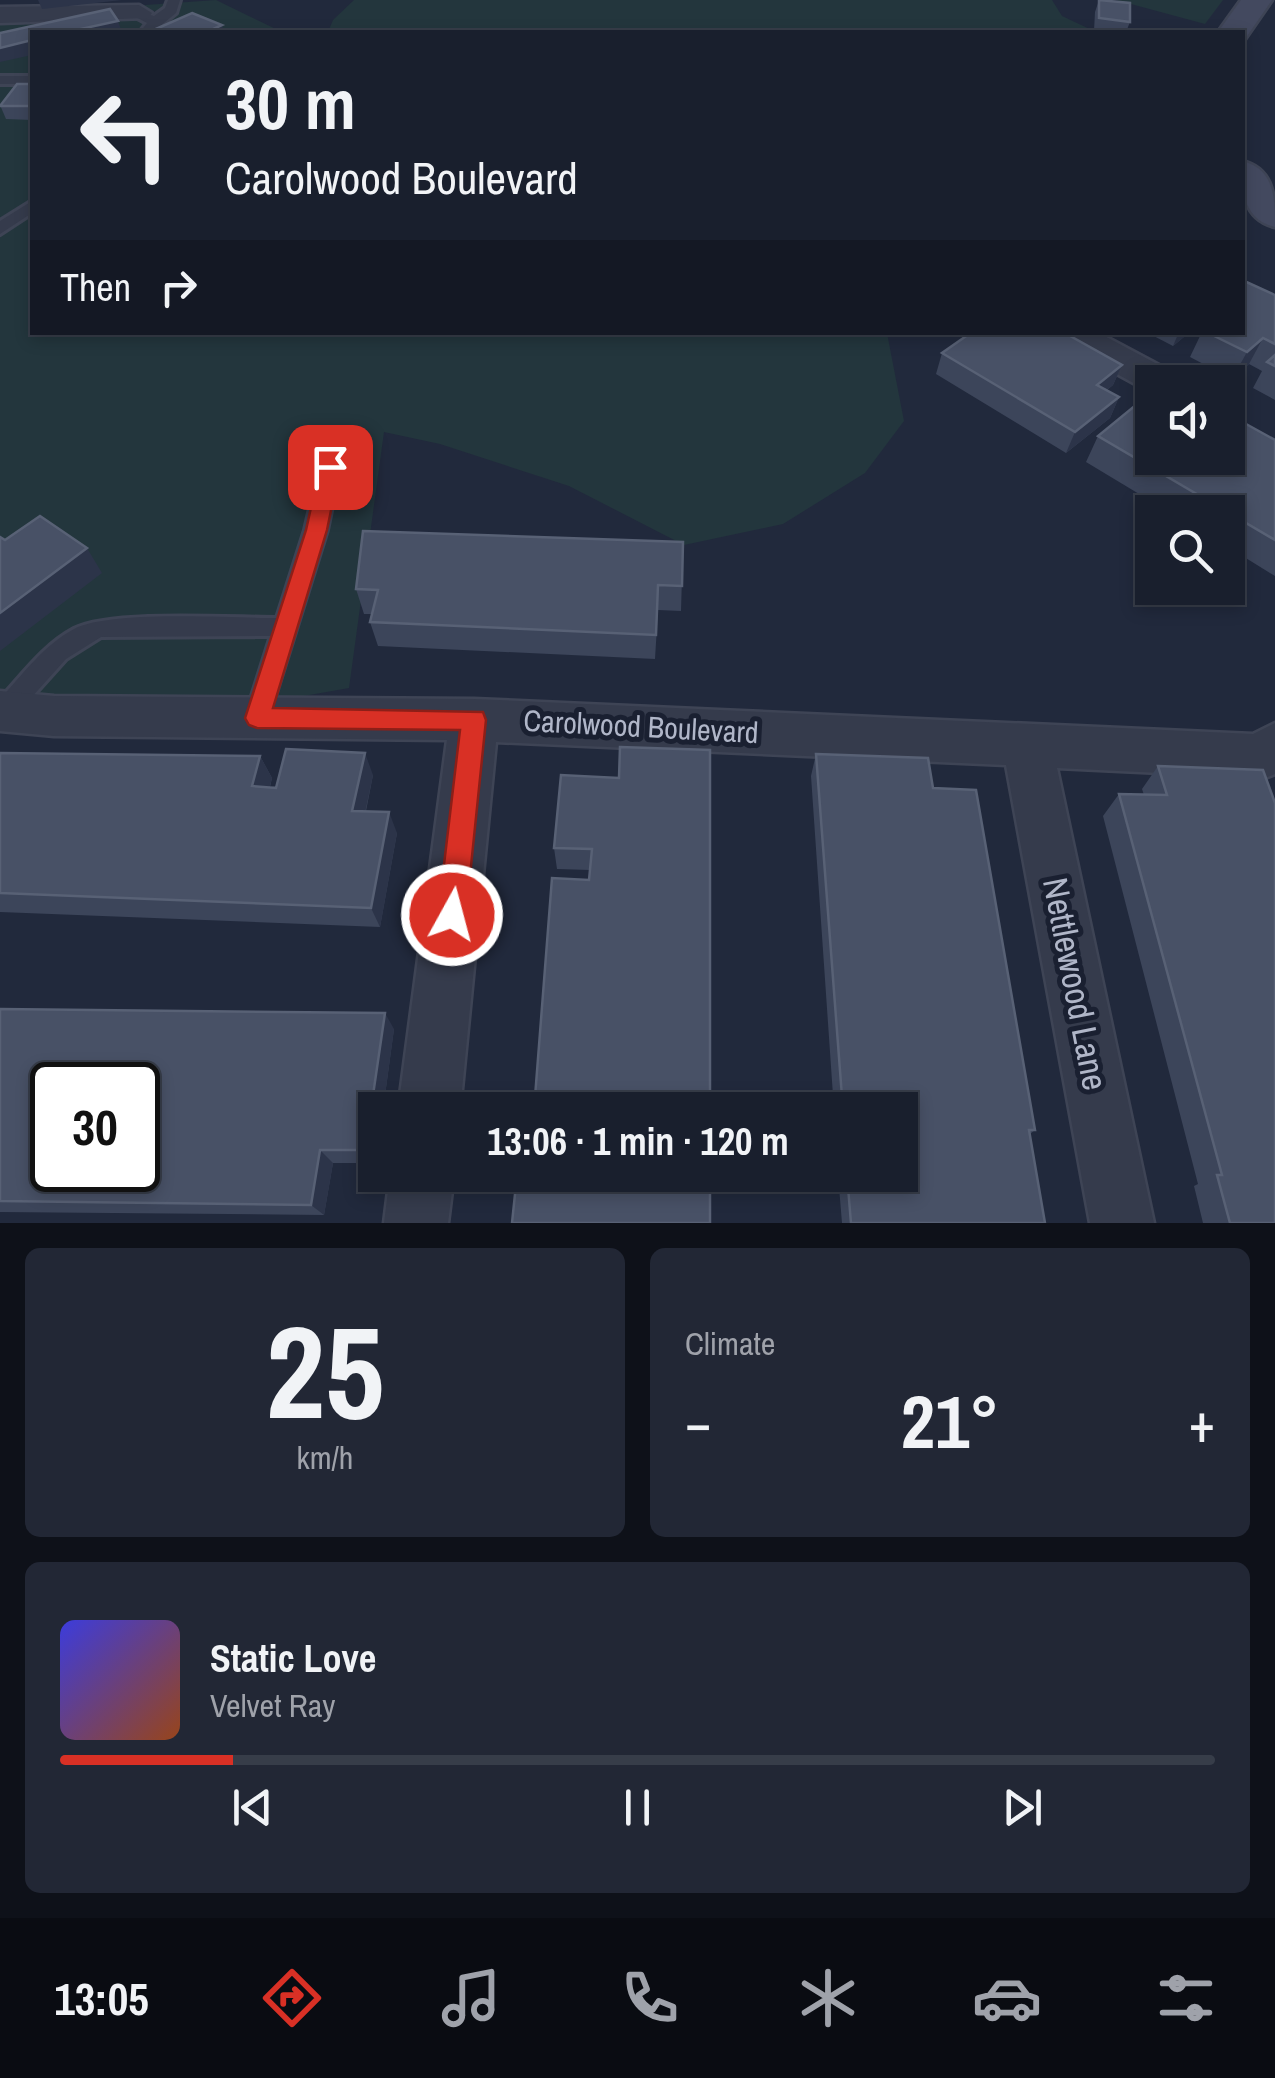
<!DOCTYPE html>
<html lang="en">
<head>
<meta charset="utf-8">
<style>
  :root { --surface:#191f2d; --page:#222735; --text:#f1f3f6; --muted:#9fa2aa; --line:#373d49; --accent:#d93025 }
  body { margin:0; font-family:"Archivo Narrow",sans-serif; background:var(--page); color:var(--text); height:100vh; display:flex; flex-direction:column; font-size:38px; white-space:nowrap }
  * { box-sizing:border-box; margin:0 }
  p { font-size:32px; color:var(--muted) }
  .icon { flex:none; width:55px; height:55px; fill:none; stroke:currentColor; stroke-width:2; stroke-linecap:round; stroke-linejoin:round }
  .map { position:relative; height:1223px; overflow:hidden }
  .sheet { display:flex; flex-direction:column; gap:25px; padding:25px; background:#0e1119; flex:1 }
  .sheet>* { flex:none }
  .guide { position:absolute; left:30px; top:30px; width:1215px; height:305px; border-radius:0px; box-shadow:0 5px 15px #0003,0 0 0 2px var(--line); background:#191f2d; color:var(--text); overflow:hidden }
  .controls { position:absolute; left:1135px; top:365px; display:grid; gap:20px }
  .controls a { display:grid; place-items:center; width:110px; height:110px; border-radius:0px; background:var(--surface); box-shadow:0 5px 15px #0003,0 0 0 2px var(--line); font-size:50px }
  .speed { position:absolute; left:30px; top:1062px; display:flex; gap:20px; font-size:50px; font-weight:700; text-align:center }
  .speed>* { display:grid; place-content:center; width:130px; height:130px; border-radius:50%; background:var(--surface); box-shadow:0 5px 15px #0003,0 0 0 2px var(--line); line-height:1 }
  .speed .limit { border:5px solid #111; border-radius:15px; background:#fff; color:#111 }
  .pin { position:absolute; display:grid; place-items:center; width:85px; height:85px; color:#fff; margin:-42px; border-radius:20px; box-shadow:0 5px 15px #0006 }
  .me { position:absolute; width:110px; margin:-55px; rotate:7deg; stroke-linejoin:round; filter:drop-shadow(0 0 8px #0008) }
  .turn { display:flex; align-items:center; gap:35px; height:210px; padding:0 30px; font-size:45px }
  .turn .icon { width:130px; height:130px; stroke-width:2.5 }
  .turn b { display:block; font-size:70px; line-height:85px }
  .then { display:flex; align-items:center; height:95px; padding:0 30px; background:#0003; gap:20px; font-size:38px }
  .big { font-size:75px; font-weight:700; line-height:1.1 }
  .sheet .widget { flex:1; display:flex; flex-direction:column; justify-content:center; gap:15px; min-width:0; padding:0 35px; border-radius:15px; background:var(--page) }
  .sheet .dial { align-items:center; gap:0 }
  .dial b { font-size:130px; line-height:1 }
  .song { display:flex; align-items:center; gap:30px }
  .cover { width:120px; height:120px; border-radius:15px; background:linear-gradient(135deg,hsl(240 70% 55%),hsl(20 70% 35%)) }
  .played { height:10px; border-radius:5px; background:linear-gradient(90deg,var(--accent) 15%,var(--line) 15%) }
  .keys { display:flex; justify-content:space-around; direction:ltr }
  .heat { display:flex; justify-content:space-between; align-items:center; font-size:55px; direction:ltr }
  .sheet .tiles { flex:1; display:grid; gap:25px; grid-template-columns:1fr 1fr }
  .widget:last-child { grid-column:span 2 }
  .trip { position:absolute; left:358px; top:1092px; width:560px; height:100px; border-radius:0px; background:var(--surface); box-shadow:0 5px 15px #0003,0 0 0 2px var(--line); font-weight:700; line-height:100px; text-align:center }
  .menu { display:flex; height:160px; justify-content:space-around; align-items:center; background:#0a0c12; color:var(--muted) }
  .menu .icon { width:70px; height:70px }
  .menu .on { color:var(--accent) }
  .menu b { font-size:45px; color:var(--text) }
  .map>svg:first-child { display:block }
</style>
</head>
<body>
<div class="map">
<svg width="1275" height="1223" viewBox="0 0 1275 1223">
  <rect width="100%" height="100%" fill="#21293c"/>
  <g fill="#23363d">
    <path d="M216,0L282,32H32V332L887,333L904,421L865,473L783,524L684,545L569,486L440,444L384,432L349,688L287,699L0,694V21L138,20L156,11L103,8Z"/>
    <path d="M354,0H1052L1062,16L1096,32H328L333,20Z"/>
    <path d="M1116,0H1223L1205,24Z"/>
  </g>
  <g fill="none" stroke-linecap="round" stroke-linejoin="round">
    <g stroke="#3e4455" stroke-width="6">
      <g id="lane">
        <path d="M168,0H180L176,13L153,32H140L147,23L134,16V10L154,16L165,8Z"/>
        <rect x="0" y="76" width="32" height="8"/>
        <path d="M32,201V213L0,234V221Z"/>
        <path d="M337,428L347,435L327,530L266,725L257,728L248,725L245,718L271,636L101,637L66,659L12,719L0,721V699C23,674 44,645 74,629C110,610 231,618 277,618L305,530L327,435Z"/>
      </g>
    </g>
    <g stroke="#3e4455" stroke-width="5">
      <g id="street">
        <path d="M139,5L152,13L148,18L0,23V7Z"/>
        <path d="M1050,332H1097L1174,373L1180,382H1152V392L1148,391L1055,340Z"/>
        <path d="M0,691L54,696L474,699L1253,734L1275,723V774L1265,778L1057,768L1154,1223H1090L1006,765L496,742L460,1110H398L447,740L54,736L0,731Z"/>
        <path d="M390,1175H454L448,1223H384Z"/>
      </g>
    </g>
    <g stroke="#3e4455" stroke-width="5">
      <g id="secondary">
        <path d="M1241,0H1272L1245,39L1242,32H1218Z"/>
        <path d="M1242,161C1275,169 1275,199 1275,227C1242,219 1242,189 1242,161Z"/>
      </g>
    </g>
    <use href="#lane" fill="#353b4c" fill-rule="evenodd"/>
    <use href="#street" fill="#353b4c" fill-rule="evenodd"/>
    <use href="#secondary" fill="#43495f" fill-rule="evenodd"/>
  </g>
  <g fill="#3c455a">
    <path d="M1099,0L1130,22L1126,32L1094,31L1095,12Z"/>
    <path d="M32,84V120L6,119L0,105Z"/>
    <path d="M1275,295V400L1253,388L1262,371L1249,364L1232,379L1190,357L1200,336L1192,332H1242Z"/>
    <path d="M1146,332H1190L1173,346Z"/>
    <path d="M942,353L1122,365L1113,385L1107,390L1119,397L1110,418L1066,453L936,374Z"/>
    <path d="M1098,436L1152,458L1275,440V576L1228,547V512H1169L1086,462Z"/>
    <path d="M683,542L681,611L658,610L655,659L378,646L370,622L372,614H364L356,589Z"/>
    <path d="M0,753L260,756L272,778L270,787L373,775L366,811L397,833L380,927L0,912Z"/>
    <path d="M816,754L1035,1130L1030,1134L1045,1223H842L838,1175H900V1110H834L811,776Z"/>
    <path d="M1158,766L1263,770L1275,1223H1203L1194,1186L1198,1184L1103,816L1119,794L1144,795L1142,789Z"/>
    <path d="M561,775L710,1110L589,880L590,870L557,869L554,848Z"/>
    <path d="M0,1009L394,1029L383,1110H375V1163H333L324,1215L0,1212Z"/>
  </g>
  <g fill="#2c3449">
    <path d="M38,0H122L42,9Z"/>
    <path d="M118,21L122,32H67Z"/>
    <path d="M222,25L224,32H207Z"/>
    <path d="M32,40V55L0,62V48Z"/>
    <path d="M1179,332H1190L1173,346Z"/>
    <path d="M1263,338L1249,364L1232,379L1247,352Z"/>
    <path d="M1122,365L1113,385L1088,405L1097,385Z"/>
    <path d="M1119,397L1110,418L1066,453L1075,432Z"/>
    <path d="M87,548L102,573L0,651V613Z"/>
    <path d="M365,753L373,775L361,832L352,811Z"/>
    <path d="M260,756L272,778L264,808L252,786Z"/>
    <path d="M389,812L397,833L380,927L371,908Z"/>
    <path d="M385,1013L394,1029L383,1110H375V1162L365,1150Z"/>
    <path d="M320,1150L333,1163L324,1215L311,1205Z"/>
  </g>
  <g fill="#485166" stroke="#586175" stroke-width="2.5" fill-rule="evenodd">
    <path d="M1099,0L1130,3V22L1099,18Z"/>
    <path d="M110,9L118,21L67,32H32V40L0,48V33Z"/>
    <path d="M192,13L222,25L207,32H149Z"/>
    <path d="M17,84H32V106H0Z"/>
    <path d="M1242,280L1275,295V344L1263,338L1247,352L1206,332H1242Z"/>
    <path d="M972,332H1007L1009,334L1012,332H1063L1122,365L1097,385L1119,397L1075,432L942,353Z"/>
    <path d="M1275,355V366L1267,362Z"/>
    <path d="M1142,400L1152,406V458H1228V414L1275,440V540L1098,436Z"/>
    <path d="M40,516L87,548L0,613V537L5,540Z"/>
    <path d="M363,531L683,542L682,586L658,585L656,635L370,622L378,590L356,589Z"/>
    <path d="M620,747L710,750V1110H534L552,878L589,880L592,849L554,848L561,775L619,778Z"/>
    <path d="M286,749L365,753L352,811L389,812L371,908L0,893V753L260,756L252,786L276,788Z"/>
    <path d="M816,754L928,758L933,788L976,790L1035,1130H1029L1045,1223H851L847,1175H900V1110H843Z"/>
    <path d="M1158,766L1263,770L1275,803V1223H1230L1217,1175H1222L1119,794L1167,795Z"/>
    <path d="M0,1009L385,1013L365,1150H320L311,1205L0,1201ZM52,1085H138V1170H52Z"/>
    <path d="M517,1175H710V1223H512Z"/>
  </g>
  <path fill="#d93025" stroke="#8d1f18" stroke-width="2.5" d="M330,460L340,467L327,530L273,708L483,712L486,720L466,915L462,924L452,928L442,924L438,915L460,730L257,728L249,725L245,718L306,530L320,467Z"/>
  <g text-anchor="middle" stroke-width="10" stroke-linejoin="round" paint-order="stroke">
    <g font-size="30" fill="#b0b6c8" stroke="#1a2031">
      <text transform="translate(641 727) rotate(3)" y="10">Carolwood Boulevard</text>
    </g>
    <g font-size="35" fill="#b0b6c8" stroke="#1a2031">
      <text transform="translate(1075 984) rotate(79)" y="12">Nettlewood Lane</text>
    </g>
  </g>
</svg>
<div class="controls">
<a><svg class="icon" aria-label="sound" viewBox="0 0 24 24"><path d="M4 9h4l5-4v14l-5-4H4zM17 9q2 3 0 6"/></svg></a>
<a><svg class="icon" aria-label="search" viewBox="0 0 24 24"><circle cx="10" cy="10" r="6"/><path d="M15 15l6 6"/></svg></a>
</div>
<div class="speed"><div class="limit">30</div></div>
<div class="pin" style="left:330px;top:467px;background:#d93025"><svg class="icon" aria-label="arrive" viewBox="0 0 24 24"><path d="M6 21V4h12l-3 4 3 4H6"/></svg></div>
<svg class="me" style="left:452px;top:915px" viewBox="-20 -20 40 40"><circle r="17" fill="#d93025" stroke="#fff" stroke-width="3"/><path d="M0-11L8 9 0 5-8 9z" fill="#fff"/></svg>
<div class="trip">13:06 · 1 min · 120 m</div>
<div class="guide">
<div class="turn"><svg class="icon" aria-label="left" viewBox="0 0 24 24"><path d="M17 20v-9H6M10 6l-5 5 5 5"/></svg><div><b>30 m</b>Carolwood Boulevard</div></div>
<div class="then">Then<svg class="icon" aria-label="right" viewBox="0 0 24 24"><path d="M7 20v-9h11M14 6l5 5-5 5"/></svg></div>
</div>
</div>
<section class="sheet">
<div class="tiles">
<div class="widget dial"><b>25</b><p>km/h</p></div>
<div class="widget"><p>Climate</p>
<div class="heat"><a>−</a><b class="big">21°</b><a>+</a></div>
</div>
<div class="widget">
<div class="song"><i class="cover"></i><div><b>Static Love</b><p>Velvet Ray</p></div></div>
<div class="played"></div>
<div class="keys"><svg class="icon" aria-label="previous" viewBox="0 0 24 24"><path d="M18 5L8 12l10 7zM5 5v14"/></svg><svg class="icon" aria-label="pause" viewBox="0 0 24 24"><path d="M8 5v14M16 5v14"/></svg><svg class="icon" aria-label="next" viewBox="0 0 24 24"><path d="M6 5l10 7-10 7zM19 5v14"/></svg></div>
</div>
</div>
</section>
<nav class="menu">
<b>13:05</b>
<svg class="icon on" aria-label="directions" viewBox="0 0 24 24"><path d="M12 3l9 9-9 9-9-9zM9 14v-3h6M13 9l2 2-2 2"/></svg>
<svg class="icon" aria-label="music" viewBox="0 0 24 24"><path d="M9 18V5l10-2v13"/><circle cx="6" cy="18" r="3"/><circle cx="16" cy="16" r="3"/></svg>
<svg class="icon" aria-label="phone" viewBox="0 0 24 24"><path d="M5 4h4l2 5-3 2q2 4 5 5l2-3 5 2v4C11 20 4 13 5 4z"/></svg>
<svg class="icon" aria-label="climate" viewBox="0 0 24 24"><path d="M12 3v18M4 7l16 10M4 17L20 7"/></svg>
<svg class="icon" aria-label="car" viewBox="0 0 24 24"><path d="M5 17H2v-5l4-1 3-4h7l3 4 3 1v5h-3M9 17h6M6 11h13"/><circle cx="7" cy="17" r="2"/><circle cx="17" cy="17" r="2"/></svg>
<svg class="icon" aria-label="filters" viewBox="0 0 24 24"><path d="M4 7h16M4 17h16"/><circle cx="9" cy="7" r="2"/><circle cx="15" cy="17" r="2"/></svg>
</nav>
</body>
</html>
